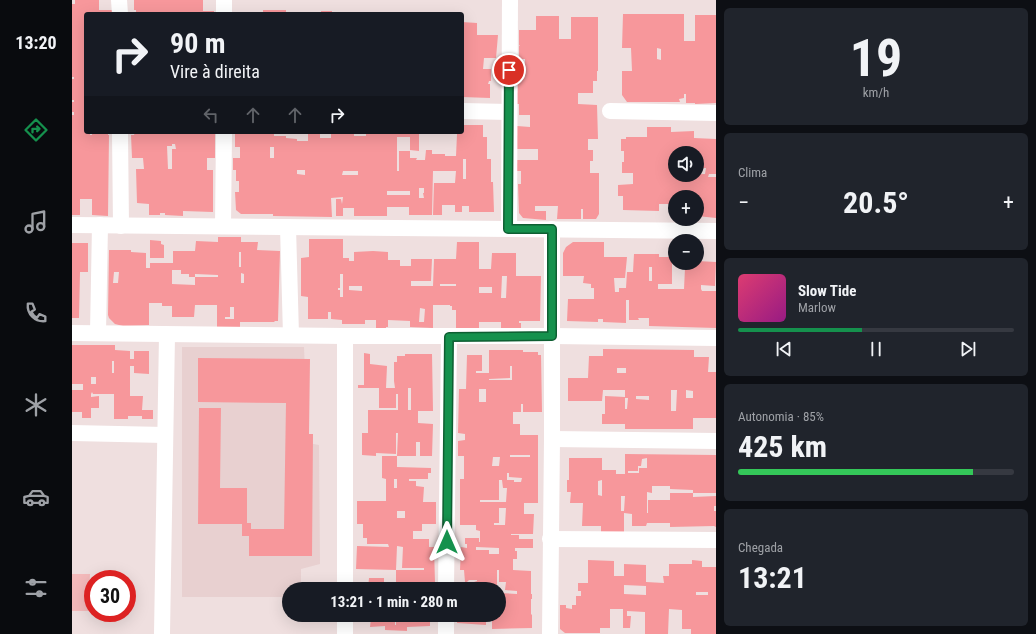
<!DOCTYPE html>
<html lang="pt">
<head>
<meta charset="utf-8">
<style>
  :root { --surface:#171b24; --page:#20242c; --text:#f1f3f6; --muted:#9ea1a6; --line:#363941; --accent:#15914d }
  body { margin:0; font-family:"Roboto Condensed",sans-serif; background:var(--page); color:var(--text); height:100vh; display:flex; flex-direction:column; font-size:15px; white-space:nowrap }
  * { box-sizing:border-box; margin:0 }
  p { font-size:13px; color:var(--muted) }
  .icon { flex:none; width:22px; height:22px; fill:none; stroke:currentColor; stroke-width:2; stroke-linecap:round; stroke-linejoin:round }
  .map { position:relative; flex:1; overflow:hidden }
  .sheet { display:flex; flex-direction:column; gap:8px; padding:8px; background:#0d0f14; width:320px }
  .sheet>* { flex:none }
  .hud { position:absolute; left:12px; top:12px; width:380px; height:122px; border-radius:4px; box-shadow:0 4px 16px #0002; background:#171b24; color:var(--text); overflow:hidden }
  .buttons { position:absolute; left:596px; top:146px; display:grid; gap:8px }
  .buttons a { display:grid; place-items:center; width:36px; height:36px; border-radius:50%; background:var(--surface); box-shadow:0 4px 16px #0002; font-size:20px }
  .speed { position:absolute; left:12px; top:570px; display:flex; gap:8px; font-size:20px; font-weight:700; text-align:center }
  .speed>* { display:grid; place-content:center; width:52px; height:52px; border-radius:50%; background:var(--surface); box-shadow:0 4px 16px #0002; line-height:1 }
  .speed .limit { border:6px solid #d22; background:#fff; color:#111 }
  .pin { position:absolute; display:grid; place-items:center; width:34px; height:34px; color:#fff; margin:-17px; border:2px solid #fff; border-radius:50%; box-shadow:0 1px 4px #0007 }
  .me { position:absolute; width:44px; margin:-22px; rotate:0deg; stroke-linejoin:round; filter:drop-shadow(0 0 3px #0008) }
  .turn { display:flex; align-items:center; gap:14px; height:84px; padding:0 20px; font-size:18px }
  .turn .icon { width:52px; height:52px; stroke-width:2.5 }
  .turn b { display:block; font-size:28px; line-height:34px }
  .lanes { display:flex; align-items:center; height:38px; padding:0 20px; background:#0003; justify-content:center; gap:20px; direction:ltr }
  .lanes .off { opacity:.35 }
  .big { font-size:30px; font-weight:700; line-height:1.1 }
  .sheet .tile { flex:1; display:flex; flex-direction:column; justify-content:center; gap:6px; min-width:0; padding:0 14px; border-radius:6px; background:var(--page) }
  .sheet .dial { align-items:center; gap:0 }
  .dial b { font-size:52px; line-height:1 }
  .song { display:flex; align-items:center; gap:12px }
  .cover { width:48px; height:48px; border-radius:6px; background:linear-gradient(135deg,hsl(340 70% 55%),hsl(310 70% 35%)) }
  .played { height:4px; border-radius:2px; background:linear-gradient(90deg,var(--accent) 45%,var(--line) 45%) }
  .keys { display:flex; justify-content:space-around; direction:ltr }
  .heat { display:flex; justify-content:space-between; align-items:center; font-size:22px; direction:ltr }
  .charge { height:6px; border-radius:3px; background:linear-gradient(90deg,#34c759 85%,var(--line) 0) }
  .trip { position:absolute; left:210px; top:582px; width:224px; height:40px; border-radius:20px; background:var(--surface); box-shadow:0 4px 16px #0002; font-weight:700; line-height:40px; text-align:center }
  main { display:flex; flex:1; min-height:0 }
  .menu { display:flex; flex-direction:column; width:72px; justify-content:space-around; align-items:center; background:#090b0e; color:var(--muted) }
  .menu .icon { width:28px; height:28px }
  .menu .active { color:var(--accent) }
  .menu b { font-size:18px; color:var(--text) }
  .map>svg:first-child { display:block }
</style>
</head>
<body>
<main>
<nav class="menu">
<b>13:20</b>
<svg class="icon active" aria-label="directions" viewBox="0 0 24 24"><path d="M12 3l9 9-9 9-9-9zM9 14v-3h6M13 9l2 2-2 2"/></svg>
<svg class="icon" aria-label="music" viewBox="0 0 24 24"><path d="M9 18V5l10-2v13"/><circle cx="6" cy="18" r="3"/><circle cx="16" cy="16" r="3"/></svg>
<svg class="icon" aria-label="phone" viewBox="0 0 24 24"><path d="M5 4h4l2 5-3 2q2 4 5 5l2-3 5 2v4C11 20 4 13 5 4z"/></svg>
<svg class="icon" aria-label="climate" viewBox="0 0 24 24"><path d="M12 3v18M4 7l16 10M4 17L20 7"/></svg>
<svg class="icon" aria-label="car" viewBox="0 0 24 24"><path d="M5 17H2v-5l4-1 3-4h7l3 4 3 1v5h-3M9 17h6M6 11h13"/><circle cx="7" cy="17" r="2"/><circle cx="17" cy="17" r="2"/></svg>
<svg class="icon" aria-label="filters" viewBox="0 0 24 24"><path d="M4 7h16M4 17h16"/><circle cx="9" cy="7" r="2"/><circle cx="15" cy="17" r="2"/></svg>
</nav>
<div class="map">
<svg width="644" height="634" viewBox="0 0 644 634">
  <rect width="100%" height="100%" fill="#efdfdf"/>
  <path fill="#e8d0d0" d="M110,347H232L236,443L247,445L248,564L229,569V589H217V597H110Z"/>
  <path fill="#f4babb" d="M0,574H18L16,611H0Z"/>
  <g fill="#f7979b" fill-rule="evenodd">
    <path d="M3,0H27V10H40V14H14V132H18V135H20V132H36V135H37L36,216L20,215V199H8V215H0V115H2V112H0V102H2V100H0V79H2V77H0V4H3Z"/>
    <path d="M62,0H131V11H142V14H64V10H62Z"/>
    <rect x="191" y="10" width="23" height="4"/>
    <rect x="249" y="11" width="11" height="3"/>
    <path d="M551,14H612V41H623V15H644V103L623,104V103H614V94H612V98L607,99L608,102H555L550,95V71H560L559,48H550ZM585,48L589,49V60L585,59Z"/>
    <path d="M464,16H487V39H499V17H526V71H525V81H521V93H506V104L525,105L526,139H516V150H521V161H518V173H527V214L524,219H511V209H509V219H485L486,206H463V211H474V220L451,218L447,213L446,184H449V171H444V160H466V149H445V126L458,127V115H447V104H444V64H453V59H447V46L448,45H447V30H464Z"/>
    <path d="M390,22L405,23V35H426L424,58H412L411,69H419V81H417L416,84H418V98L390,97Z"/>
    <path d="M390,125H411V137H415V159H419V182H421L422,212H397V206H390V212H383V205H370V215H361L362,183H383L384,171H361L360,215H337V207H315V216H282V208H271V216H264V199H269L270,204L271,197L259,198L260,217L201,216V214H169L164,210L163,192H167V181H164V170H161V158H168V147H163V132H202V136H214V138L225,139V141H236V132H248V138H259V132H282V136H294V134H305V132L347,133V151L338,150V137H325V171H327V151H338V158H345L344,160H353L354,150H360V154H373V156H384L385,134H361V132H390ZM198,147H202V158H198ZM391,159H394V179H391ZM225,170H233V175L225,174ZM271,171H286V175H270ZM347,188H352V193H351L352,198H347ZM315,191H338V195H315Z"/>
    <path d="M575,127H599V132L622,131V138L644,139V174H637L636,177H644V218L625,216V197H603V207H598V204H587V211L551,210V196H546V185L561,184V173H550V162H552V151H549V139H554V137H575ZM603,153H625V168H634L633,174L603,175Z"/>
    <path d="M63,132H143V158H135V170H141V212L111,211V216L93,215V213H88V215H77V204L65,203L64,169H72L71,158H60L59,135H62ZM100,144H103L104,149H100V169H96L95,146H100Z"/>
    <path d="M146,237H169V242H186L185,250L208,251L206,321H202L203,322H168V327H145V305H123L122,317H100V306H90V303H77V325L51,326L43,324L37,318L36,315L37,250H59V252L74,253V268H78V263H101V251H123L124,241L146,242ZM167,252H169V267H167ZM100,270H109V274H117V277H123V274L146,275V277H123V285L100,284ZM42,272H47L46,283H41ZM169,273L172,274V283H169ZM158,307H162V319H153V317H158Z"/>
    <path d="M237,239H271V258H277V261H282V252L301,251L316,252V260H328V266H339V259H360L359,281H339V286H361L362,259H384L385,242H407V269H419L420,253H444V276H469L468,321H447V323H449V328H429V322H407V328H384V310H380V306H378V305H361V328L338,327V321L316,320V327H314V328H304V320H293V324H270V320L259,319V312H256V319H236V297L229,296V258L237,257ZM268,274H271V297H268V290H266V288H268ZM430,276H435L434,298H429ZM368,284H384V286H368ZM277,286H290V291L277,290ZM407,287H420V293H407ZM348,308L353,309L352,322H347Z"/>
    <path d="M78,240L89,241V244L92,245V258H78Z"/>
    <path d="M501,242H532V257H555L553,278H542L543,292H547V288H554L555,272H561L562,254H587V257H600V284H586V289H612L613,268H611V263H625V261L644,262L643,286L629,285V289L630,291H644V328L577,326V318H566L567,320H557V300H554V323L531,322V319H526V322L495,321L496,299H522V288H519V284L511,283L512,276H491V253L494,247ZM577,267H580V281H577Z"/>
    <path d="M0,243H16V272H8L7,318H0Z"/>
    <path d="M0,345H43V350L58,351V359H62V351H77V374L62,373V366H58V396H71L70,410H81V419H70V416H56V419H42V394H21L20,392L19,394V397L27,396V408H19V418H10V412H0V390H11V384H0ZM40,361H42V373H40ZM19,377H24V384H19Z"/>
    <path d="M531,349L622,350V357H637L636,372H644V418H621V429H553V424H530V414H533V396L553,397V409H555L556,398H553V390H531L530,401H496V378H516L517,356H531ZM545,368H554V373H545ZM599,390H605L604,411H599ZM614,390L621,391V398H614ZM564,396H577V400L564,399Z"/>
    <path d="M417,350H451V352H466V355H469L470,412H451V404H449V412H441V424H448V435H466V503H452V514H462L461,534H439V535H447V539H461V548H443V551H445V559H441V570L459,571V594H460V599H459V614L460,615V628L420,629V615H427V593L445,594V591L433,590L434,582H427V570H425V589H396V586H402V582L405,581V580H397L395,582H393L392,570H388L389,547L395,548V544H393V538H407V542H408V531L404,530V525H388V479H392V456H386V441L393,440V434L386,433L387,389H394L395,355H410V371H404V373H417ZM438,366H440V380H417V379L438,378ZM407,389H414V402H407ZM438,455H458V457H438ZM421,457H428L427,466H420ZM435,473H437V477L450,478L449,482H442V480H435ZM427,480H430L431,488H435L434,502H408V500H427ZM427,508H434L433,525H422V523H427ZM404,547L427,548V554H417V550H404Z"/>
    <path d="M292,353L298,354V364L315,366L314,388H323L322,381V362H325V356H333V354H360L361,411H346V423L361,424L360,456H348V442H344V456H325L326,433H324V454L304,453V456L290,455V433H296V410H326V394H324V408H307V388H286V385H292ZM336,388H339V410H336Z"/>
    <path d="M126,358L238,359L237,434H241L240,556H177V536H170V524H126L127,408H149L148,488H175V523H179V529H212L214,403L126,402Z"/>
    <path d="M553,454L644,455V493H621V490L598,489V486H580V493L575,492V513H576V500H598V493H621V497L644,496V506H642V511H644V527L642,526L598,527V523H575L574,526H560V514L552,513V532H529V526H510L511,503H498L499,492H495V480H497V458H530V470H544V474H553ZM575,458V468H567V473H556V471H566V466H569L570,459ZM530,480V496L526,495V481ZM549,496H553L552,511H549Z"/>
    <path d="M310,456H325V467L359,468V473H356V479H337V481H344V486L352,487L351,502H364V524H350V531H341V539H357V547H362L363,583H343V585L338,586V589H324V570H352V568H330L331,547L325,546L324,570L284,569L285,546L317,547L316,544H295V538H291V524H285V501H314V479L310,478ZM322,479H325V488H322ZM325,511H333V518H325Z"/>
    <path d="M516,560L542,561V576H552V564L574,565V582L592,583L591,576H597V564H620V560L630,561V567H644V634H619V629H610V610L597,609L596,634H573V612L555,611V616H559L558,628H551V609H538V628H528V633H493L488,629V605H494V608L500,609V605H504V596H509V591H506V583H516ZM552,585L574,586V595L552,594ZM624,592H636V595H624Z"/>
    <path d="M297,578H312V583H317V589H296Z"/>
    <path d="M287,615H323V625H324V616L358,615V626L335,627V631L313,630V626L298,627L299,618H287Z"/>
    <path d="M386,615H414V625L385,623Z"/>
  </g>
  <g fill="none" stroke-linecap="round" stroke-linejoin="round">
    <g stroke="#fff" stroke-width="16">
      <path d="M47,0L48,14"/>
      <path d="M152,0V14"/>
      <path d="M390,111L437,112"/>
      <path d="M538,111L644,113"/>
      <path d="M48,132L49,226"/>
      <path d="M0,225L644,231"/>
      <path d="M151,226L152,132"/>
      <path d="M216,227L219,335"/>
      <path d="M437,229L438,0"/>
      <path d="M0,333L273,336H480L644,338"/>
      <path d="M26,333L28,225"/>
      <path d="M0,433L93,435"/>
      <path d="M480,439L644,441"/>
      <path d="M478,539L644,540"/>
      <path d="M273,589V336"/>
      <path d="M374,589L377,337"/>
      <path d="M90,634L95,335"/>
      <path d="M273,634V615"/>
      <path d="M374,634V615"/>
      <path d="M478,634L480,439V229"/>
    </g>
  </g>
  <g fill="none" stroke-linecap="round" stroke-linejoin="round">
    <g stroke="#0e5e32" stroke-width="10">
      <path id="route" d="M375,542L377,337L480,336V229H436L437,70"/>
    </g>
    <use href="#route" stroke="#15914d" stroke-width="7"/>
  </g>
</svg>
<div class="buttons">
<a><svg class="icon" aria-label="sound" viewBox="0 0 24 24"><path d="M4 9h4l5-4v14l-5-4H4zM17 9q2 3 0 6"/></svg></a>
<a>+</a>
<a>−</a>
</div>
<div class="speed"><div class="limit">30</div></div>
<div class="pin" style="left:437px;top:70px;background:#d93025"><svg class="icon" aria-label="arrive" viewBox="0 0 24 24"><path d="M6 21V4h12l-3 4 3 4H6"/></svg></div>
<svg class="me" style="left:375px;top:542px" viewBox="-20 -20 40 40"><path d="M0-17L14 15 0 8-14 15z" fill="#15914d" stroke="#fff" stroke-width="4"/></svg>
<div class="trip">13:21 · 1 min · 280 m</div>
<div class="hud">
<div class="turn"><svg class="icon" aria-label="right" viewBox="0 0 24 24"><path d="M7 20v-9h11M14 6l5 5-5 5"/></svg><div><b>90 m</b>Vire à direita</div></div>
<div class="lanes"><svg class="icon off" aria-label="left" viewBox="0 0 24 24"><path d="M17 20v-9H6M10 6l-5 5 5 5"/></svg><svg class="icon off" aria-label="ahead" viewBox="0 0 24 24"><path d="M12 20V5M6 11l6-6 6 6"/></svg><svg class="icon off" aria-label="ahead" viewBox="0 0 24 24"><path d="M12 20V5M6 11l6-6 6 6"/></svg><svg class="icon" aria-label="right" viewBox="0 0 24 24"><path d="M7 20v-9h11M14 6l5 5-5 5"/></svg></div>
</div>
</div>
<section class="sheet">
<div class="tile dial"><b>19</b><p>km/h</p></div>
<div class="tile"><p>Clima</p>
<div class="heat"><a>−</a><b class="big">20.5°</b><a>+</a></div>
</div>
<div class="tile">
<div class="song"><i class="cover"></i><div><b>Slow Tide</b><p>Marlow</p></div></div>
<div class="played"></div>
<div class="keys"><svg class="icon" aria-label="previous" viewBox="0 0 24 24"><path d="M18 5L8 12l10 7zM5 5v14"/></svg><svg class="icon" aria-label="pause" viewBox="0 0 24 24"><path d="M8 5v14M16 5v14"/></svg><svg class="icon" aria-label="next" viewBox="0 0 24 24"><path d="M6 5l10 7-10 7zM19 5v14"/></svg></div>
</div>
<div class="tile"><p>Autonomia · 85%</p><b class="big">425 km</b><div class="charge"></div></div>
<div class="tile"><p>Chegada</p><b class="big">13:21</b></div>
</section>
</main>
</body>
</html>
